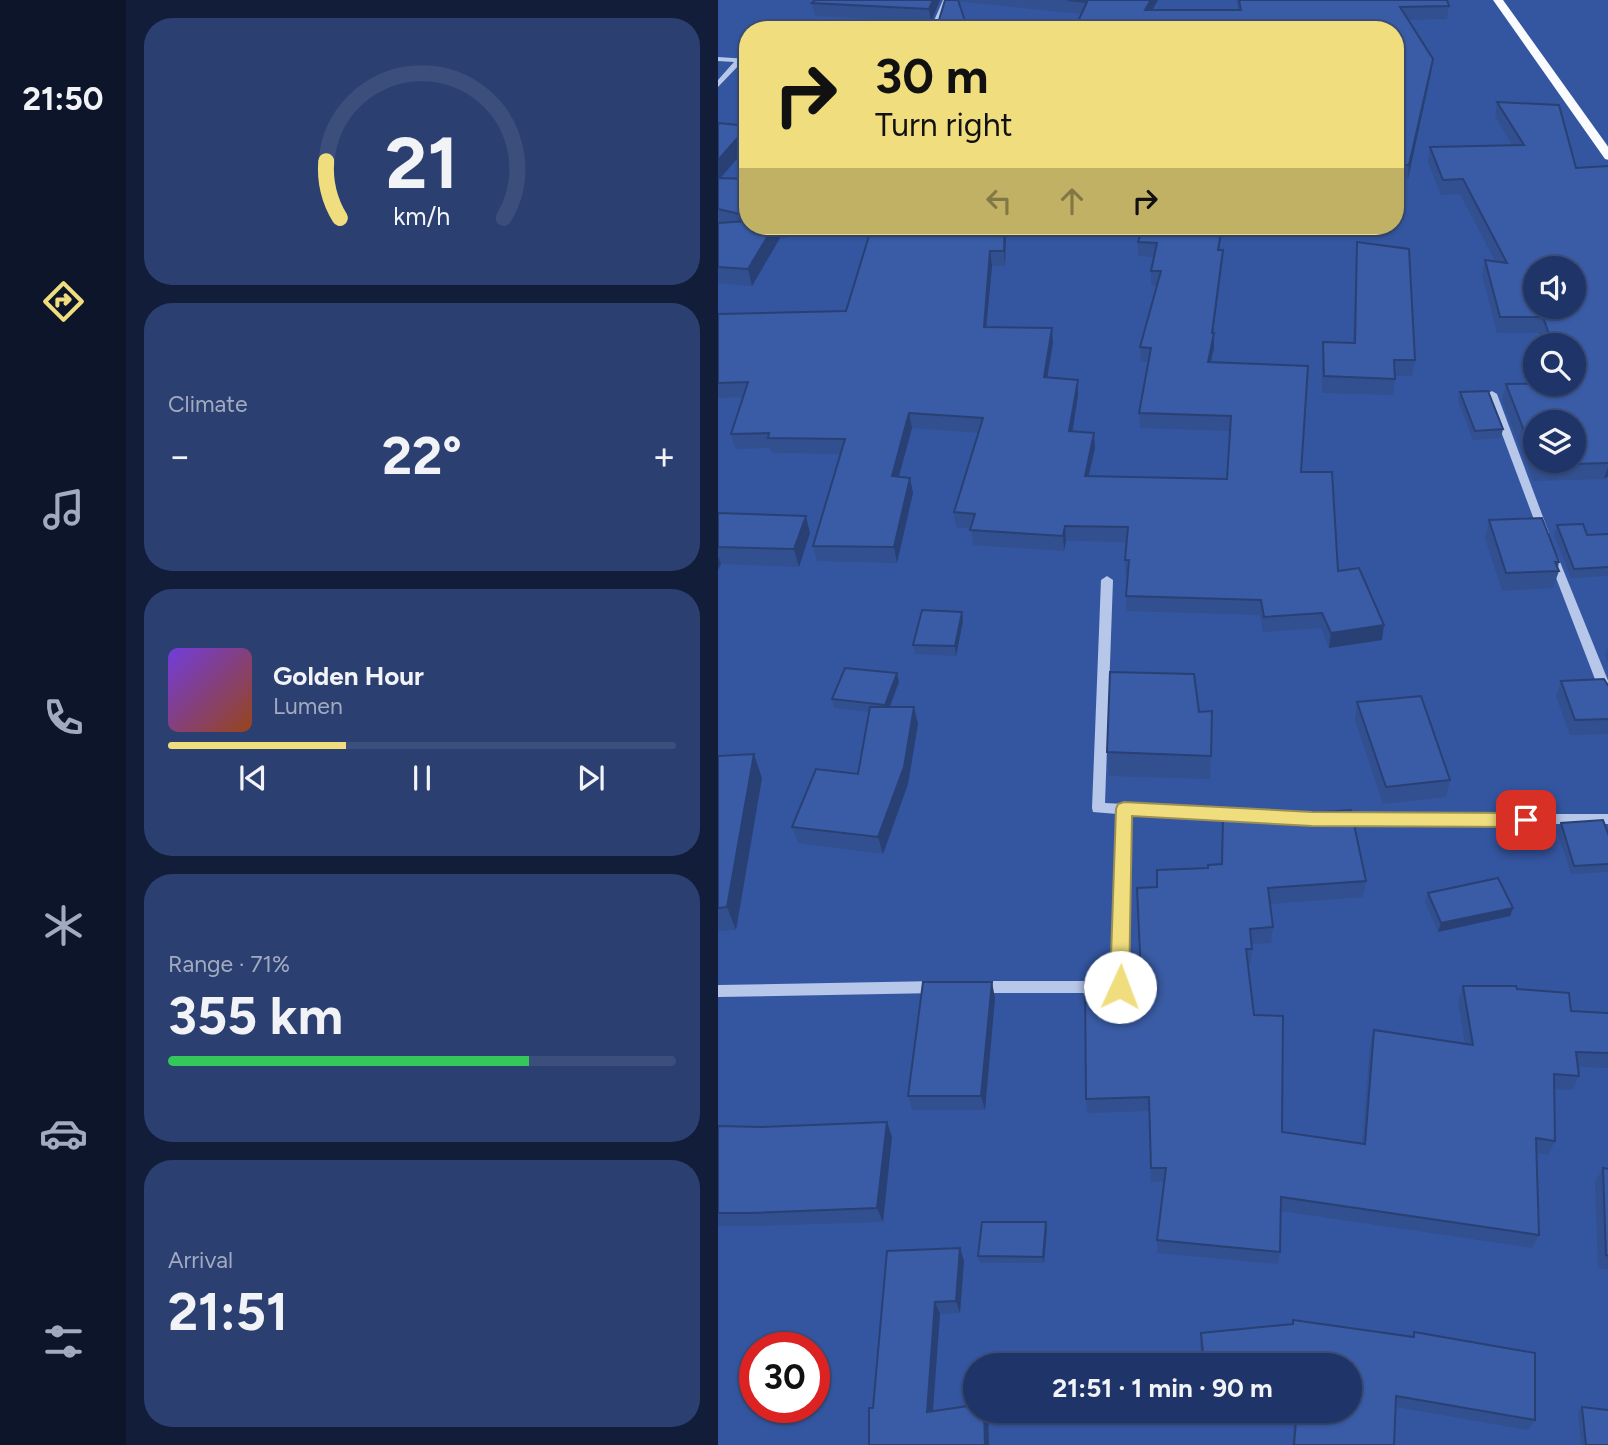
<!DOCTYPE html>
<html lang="en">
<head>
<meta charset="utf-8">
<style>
  :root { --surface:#1f3468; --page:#2c3f71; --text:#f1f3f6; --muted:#a1aac0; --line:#3c4f7c; --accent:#f0de7e }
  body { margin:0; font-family:Figtree,sans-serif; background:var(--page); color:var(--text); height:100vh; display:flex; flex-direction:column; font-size:26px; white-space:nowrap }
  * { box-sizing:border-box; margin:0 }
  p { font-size:23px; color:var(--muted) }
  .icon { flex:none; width:38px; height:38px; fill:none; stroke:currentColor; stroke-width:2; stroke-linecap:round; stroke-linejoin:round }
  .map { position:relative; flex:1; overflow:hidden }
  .side { display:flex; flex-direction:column; gap:18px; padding:18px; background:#111d39; width:592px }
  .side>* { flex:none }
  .top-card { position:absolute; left:21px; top:21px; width:665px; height:214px; border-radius:28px; box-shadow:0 2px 5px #0004,0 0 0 2px var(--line); background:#f0de7e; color:#111; overflow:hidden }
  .buttons { position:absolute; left:805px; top:256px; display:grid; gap:14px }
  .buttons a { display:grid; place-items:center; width:63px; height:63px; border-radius:50%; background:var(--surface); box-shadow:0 2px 5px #0004,0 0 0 2px var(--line); font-size:35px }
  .speed { position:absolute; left:21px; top:1332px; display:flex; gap:14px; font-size:35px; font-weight:700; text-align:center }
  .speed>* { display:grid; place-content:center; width:91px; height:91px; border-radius:50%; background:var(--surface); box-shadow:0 2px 5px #0004,0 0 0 2px var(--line); line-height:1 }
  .speed .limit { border:10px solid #d22; background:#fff; color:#111 }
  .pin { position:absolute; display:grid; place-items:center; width:60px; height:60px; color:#fff; margin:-30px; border-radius:14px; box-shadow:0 4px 10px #0006 }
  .me { position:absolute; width:77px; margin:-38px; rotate:2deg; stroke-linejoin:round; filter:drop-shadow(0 0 5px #0008) }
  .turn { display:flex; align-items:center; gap:24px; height:147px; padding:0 21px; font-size:32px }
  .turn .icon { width:91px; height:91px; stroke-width:2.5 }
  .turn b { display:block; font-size:49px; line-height:60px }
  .lanes { display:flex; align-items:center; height:66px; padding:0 21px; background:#0003; justify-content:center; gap:35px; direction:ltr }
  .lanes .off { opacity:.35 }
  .big { font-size:52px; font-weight:700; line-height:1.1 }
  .side .widget { flex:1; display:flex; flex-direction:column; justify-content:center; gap:10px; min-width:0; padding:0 24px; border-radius:28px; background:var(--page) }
  .side .dial { align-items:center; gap:0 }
  .dial svg { height:182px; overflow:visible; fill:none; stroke:var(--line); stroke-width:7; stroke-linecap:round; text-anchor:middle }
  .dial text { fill:var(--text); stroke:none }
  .song { display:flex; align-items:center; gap:21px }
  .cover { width:84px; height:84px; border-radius:10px; background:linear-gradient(135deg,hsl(260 70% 55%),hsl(20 70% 35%)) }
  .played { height:7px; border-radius:4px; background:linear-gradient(90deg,var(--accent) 35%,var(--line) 35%) }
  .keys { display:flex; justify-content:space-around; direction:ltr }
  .heat { display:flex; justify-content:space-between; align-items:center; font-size:38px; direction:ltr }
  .charge { height:10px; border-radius:5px; background:linear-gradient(90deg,#34c759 71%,var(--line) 0) }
  .trip { position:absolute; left:245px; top:1353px; width:399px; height:70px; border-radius:35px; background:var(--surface); box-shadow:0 2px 5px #0004,0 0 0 2px var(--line); font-weight:700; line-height:70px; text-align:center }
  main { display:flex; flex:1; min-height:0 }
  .menu { display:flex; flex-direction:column; width:126px; justify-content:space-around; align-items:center; background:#0c152a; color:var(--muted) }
  .menu .icon { width:49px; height:49px }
  .menu .active { color:var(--accent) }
  .menu b { font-size:32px; color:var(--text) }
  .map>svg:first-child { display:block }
</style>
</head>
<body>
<main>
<nav class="menu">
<b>21:50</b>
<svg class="icon active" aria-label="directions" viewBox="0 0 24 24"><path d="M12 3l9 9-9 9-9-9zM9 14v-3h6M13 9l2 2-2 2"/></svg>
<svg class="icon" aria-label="music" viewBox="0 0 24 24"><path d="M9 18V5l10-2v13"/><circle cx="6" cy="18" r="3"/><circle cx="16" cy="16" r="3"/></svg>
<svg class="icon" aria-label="phone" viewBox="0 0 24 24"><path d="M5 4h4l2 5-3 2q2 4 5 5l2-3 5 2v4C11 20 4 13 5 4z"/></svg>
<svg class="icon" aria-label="climate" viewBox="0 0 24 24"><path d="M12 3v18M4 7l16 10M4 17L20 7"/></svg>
<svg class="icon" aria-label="car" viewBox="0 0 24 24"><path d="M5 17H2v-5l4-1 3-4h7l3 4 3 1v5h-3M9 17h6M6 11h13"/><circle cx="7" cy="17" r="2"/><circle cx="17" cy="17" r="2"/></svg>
<svg class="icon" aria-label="filters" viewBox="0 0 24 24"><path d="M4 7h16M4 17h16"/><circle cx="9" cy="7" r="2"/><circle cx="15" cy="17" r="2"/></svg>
</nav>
<section class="side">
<div class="widget dial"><svg viewBox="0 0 100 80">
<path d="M14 69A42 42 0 1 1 86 69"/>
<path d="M14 69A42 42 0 0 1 8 44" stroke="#f0de7e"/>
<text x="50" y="56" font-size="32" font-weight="700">21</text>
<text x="50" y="72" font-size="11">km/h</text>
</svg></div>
<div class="widget"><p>Climate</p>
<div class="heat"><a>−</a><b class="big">22°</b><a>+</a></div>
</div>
<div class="widget">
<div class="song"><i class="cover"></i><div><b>Golden Hour</b><p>Lumen</p></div></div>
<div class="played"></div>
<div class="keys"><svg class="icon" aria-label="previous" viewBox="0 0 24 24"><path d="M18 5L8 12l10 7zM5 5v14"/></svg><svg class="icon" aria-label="pause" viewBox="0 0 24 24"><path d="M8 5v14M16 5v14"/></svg><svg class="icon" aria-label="next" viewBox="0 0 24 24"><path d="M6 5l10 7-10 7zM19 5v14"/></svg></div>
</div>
<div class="widget"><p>Range · 71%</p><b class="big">355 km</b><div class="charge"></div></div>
<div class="widget"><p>Arrival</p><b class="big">21:51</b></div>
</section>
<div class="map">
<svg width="891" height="1445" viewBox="0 0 891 1445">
  <rect width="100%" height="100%" fill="#29468a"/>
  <path fill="#3456a1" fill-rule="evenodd" d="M0,0H890V1445H0ZM30,30H677V226H30ZM817,268H856V306H817ZM817,345H856V383H817ZM817,422H856V460H817ZM37,1348H96V1407H37ZM257,1365H632V1410H257Z"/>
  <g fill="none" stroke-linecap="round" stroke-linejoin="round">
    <g fill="#b7c7e9" fill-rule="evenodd">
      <path d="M225,0H231L219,30H212Z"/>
      <path d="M0,57L30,59V63H23L0,87V80L16,62L0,61Z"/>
      <path d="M774,391L779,394L831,533L830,536H822L821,533L769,394Z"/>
      <path d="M835,553L840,557L891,683V704L885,700L830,557Z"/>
      <path d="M389,576L395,580L387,803L558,812L563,813L564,817L563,821L558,822L412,815L409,987L407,991L402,993H259L254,991L252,987L254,983L259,981H395L399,814L375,812L374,808L383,580Z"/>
      <path d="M618,814H891V824H618L613,823L612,819L613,815Z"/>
      <path d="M220,981L225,983L227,987L225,991L220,993L0,997V985Z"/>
    </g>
    <path fill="#f9fbfe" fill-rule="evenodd" d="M775,0H785L891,148V160L887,159Z"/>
  </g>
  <g fill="#324f8f">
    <path d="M97,0H222L213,22L97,16L94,3Z"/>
    <path d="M227,0H440L434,10H520L518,0H729L731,6L729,19L690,20L713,73L690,179H677V30L363,14Z"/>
    <path d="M779,102L858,168L891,166V476L886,479L815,481L784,400L788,384L856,383V345H825L821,333H779L764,275L767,260L777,261L742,194L723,195L710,162L712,147L794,145L777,116Z"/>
    <path d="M0,123L30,126V146L2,178L30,179V226H75L67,238H62L34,286L0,283Z"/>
    <path d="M288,226L287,266H274L268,327L335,343L329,377L360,395L355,432L377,448L371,476L509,479L512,431L422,428L421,413L431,362H423L422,347L439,286L433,285V271L436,257L420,256V242L502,250L504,264L495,333L496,348L493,362L583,472L620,571L664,640L611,648L603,628L545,632L542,615L408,611V596L410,575H407V560L409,542L348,541L346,551L255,545L253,529L238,527L236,512L261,433L194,428L180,477L192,478L195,493L179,563L99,561L95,546L122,454L54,453L52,448L17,449L13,434L25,397L0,398V314L128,311Z"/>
    <path d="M639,242L697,360L694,376H677L675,395L604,393V359L605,342L635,343L638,258Z"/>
    <path d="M742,392L785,429L783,438L755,440L740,401Z"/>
    <path d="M0,513L92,533L81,567L3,564L0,570Z"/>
    <path d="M771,520L841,562L840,568L841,571L835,588L784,591L767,538Z"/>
    <path d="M839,525L869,535L891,534V576L853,578L836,535Z"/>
    <path d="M245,621L238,656L197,654L195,645Z"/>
    <path d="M891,642V665L887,654Z"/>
    <path d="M843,681L891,687V734L852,735L838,696Z"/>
    <path d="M181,682L171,707L200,724L190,784L165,854L80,843L74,827L140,774L151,712L116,708L114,699Z"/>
    <path d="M639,702L732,780L728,797L665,804L637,720Z"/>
    <path d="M494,711L492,779L391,776L389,752L481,712Z"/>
    <path d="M0,756L44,778L18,930L0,931Z"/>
    <path d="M505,819L648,881L645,897L552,904L555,927L553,943L534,944L533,964H530L536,1015L564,1132L644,1144L652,1045L656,1030L747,1044L740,1002L745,986L799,989L853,1011L891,1013V1068L860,1067L861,1076L854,1090L836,1089L837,1141L830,1155L819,1153L821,1235L814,1248L563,1211L562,1252L560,1264L439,1253V1240L446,1181L433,1182L432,1111L369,1113L368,1099L401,980L423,975L439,887L490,868L503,864Z"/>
    <path d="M843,823L891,836V872L853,874L839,831Z"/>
    <path d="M710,893L795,908L792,916L720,932L707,902Z"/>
    <path d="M277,998L267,1110H194L190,1096Z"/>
    <path d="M169,1122L174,1137L165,1222L40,1226H0V1126L43,1127Z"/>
    <path d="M885,1168L891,1169V1270L880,1268L877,1182Z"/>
    <path d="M328,1222L329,1229L326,1263H262L260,1256Z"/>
    <path d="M242,1248L246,1261L242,1313L222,1314L215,1411L257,1405V1410H269L270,1414L271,1445H151V1408H155L169,1251Z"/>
    <path d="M696,1332L817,1420L810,1430L678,1407L676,1445H574L577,1412L458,1424L457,1410H632L484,1363L482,1344L483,1333L694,1337Z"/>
    <path d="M864,1407L891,1445H863L860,1412Z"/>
  </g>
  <g fill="#294074">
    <path d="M215,0H222L213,22L211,9Z"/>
    <path d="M433,0H440L427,23V10Z"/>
    <path d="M715,59L713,73L690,179L691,165Z"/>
    <path d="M30,127V146L0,181V160Z"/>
    <path d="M56,226H60L62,238L34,286L30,269Z"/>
    <path d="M65,226H75L67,238Z"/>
    <path d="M287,226H288L287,266L286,251Z"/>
    <path d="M504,226H505L499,264L500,250Z"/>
    <path d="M505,250L504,264L494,341L496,333V348L489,377L490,362Z"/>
    <path d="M272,251L274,266L267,341L266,327Z"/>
    <path d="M334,328L335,343L327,392L326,377Z"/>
    <path d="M360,380V395L352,446L351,431Z"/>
    <path d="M191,413L194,428L177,491L174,476Z"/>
    <path d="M376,433L377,448L367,491V476Z"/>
    <path d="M891,464V476L886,479Z"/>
    <path d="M192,478L195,493L179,563L176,547Z"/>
    <path d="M88,516L92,533L81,567L76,549Z"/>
    <path d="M347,526L348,541L346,551L345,536Z"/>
    <path d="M0,556L3,564L0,570Z"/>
    <path d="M244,612L245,621L238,656L237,646Z"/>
    <path d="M666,625L664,640L611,648L613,633Z"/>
    <path d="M179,673L181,682L169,714L167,705Z"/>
    <path d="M196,707L200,724L190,784L165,854L160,837Z"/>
    <path d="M36,754L44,778L18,930L9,907Z"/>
    <path d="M795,908L792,916L720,932L723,923Z"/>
    <path d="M274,982L277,998L267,1110L263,1096Z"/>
    <path d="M169,1122L174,1137L165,1222L159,1208Z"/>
    <path d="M328,1222L329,1229L326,1263L325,1257Z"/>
    <path d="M242,1248L246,1261L242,1313L238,1301Z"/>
    <path d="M217,1302L222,1314L214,1423L209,1412Z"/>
    <path d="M266,1410H269L270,1414L271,1445H267Z"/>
  </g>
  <g fill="#3a5ca6" stroke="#294074" stroke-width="2" fill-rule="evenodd">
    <path d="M97,0H215L211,9L94,3Z"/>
    <path d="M227,0H240L250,30H218Z"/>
    <path d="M350,0H433L427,10H523L521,0H729L731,6L682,7L715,59L691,165H677V30H356L369,2Z"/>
    <path d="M779,102L841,105L858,168L891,166V463L820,465L818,460H856V422H817V459L788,384L856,383V345H835L825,317H782L767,260L789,263L745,179L725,180L712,147L806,145ZM817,268H856V306H817Z"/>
    <path d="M0,123L30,126L0,160Z"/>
    <path d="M0,178L30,179V216L0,209Z"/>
    <path d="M30,221V226H56L30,269L0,267V223Z"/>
    <path d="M154,226H287L286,251H272L266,327L334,328L326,377L360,380L351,431L376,433L367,476L509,479L513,416L421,413L433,348L422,347L443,271H433L439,243L420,242L425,226H504L500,250H505L494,333H496L490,362L590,366L583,472H614L620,571L641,568L666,625L613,633L604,613L546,617L543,600L408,596L411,560H407L410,527L347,526L345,536L252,530L257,514L236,512L265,418L191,413L174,476L192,478L176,547L95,546L127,439L50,438L51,433L13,434L30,382L0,383V314L128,311Z"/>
    <path d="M639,242L691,249L697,360H676L677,379L606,376L605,342L637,343Z"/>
    <path d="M770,391L785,429L757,431L742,392Z"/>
    <path d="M0,513L88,516L76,549L0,547Z"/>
    <path d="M824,518L841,562H837L841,571L788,573L771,520Z"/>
    <path d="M865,524L869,535L891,534V567L856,569L839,525Z"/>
    <path d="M204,610L244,612L237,646L195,645Z"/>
    <path d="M127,668L179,673L167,705L114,699Z"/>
    <path d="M392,672L476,674L481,712L494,711L493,756L389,752Z"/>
    <path d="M886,679L891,687V719L857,720L843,681Z"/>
    <path d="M703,696L732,780L668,787L639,702Z"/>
    <path d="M152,707H196L186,767L160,837L74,827L98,769L140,774Z"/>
    <path d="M36,754L9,907L0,908V756Z"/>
    <path d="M633,810L648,881L550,888L555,927L532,929L534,949H528L536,1015L565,1016L564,1132L647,1144L656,1030L755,1045L745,986H798L799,989L851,993L853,1011L891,1013V1053L858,1052L861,1076L836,1074L837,1141L818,1138L821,1235L563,1197L562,1252L439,1240L448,1168H433L431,1097L368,1099L367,980H401L409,975H423L419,888L439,887V870L490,868V865L504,864L505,819Z"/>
    <path d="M885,820L891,836V864L856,866L843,823Z"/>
    <path d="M780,878L795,908L723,923L710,893Z"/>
    <path d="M205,982H274L263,1096H190Z"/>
    <path d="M169,1122L159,1208L32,1213H0V1126L43,1127Z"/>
    <path d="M885,1168L891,1169V1256L888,1255Z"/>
    <path d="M264,1222H328L325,1257L260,1256Z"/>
    <path d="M242,1248L238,1301L217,1302L209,1412L257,1405V1410H266L267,1445H151V1408H155L169,1251Z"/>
    <path d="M575,1320L696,1337V1332L817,1353V1420L678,1396L676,1445H576L579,1410H632V1365H469L486,1363L483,1333L575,1324Z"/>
    <path d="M864,1407L891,1410V1445H868Z"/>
    <path d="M458,1410H493L458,1414Z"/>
  </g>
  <path fill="#f0de7e" stroke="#9c9052" stroke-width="2" d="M406,802L594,812L808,813L814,815L817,820L814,825L808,827L594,826L414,816L411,987L408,993L402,995L395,993L392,987L398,809L400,804Z"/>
</svg>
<div class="buttons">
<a><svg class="icon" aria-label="sound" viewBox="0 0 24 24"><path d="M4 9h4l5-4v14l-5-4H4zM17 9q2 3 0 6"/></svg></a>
<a><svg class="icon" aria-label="search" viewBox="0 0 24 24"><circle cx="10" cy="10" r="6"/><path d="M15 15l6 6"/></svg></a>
<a><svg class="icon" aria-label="layers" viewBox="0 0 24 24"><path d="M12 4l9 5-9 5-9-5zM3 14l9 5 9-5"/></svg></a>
</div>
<div class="speed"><div class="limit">30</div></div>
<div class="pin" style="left:808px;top:820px;background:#d93025"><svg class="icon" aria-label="arrive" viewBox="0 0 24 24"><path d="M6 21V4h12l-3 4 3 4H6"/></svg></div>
<svg class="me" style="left:402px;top:987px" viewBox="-20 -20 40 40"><circle r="19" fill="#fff"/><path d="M0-13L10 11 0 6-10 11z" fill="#f0de7e"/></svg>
<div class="trip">21:51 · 1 min · 90 m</div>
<div class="top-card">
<div class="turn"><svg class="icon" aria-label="right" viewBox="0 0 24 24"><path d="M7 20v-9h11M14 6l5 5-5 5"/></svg><div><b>30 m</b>Turn right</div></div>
<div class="lanes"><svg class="icon off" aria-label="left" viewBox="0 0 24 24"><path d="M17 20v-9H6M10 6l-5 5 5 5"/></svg><svg class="icon off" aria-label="ahead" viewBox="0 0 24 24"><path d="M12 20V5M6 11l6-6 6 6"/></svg><svg class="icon" aria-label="right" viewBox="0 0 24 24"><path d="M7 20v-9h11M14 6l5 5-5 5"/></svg></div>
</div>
</div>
</main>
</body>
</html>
